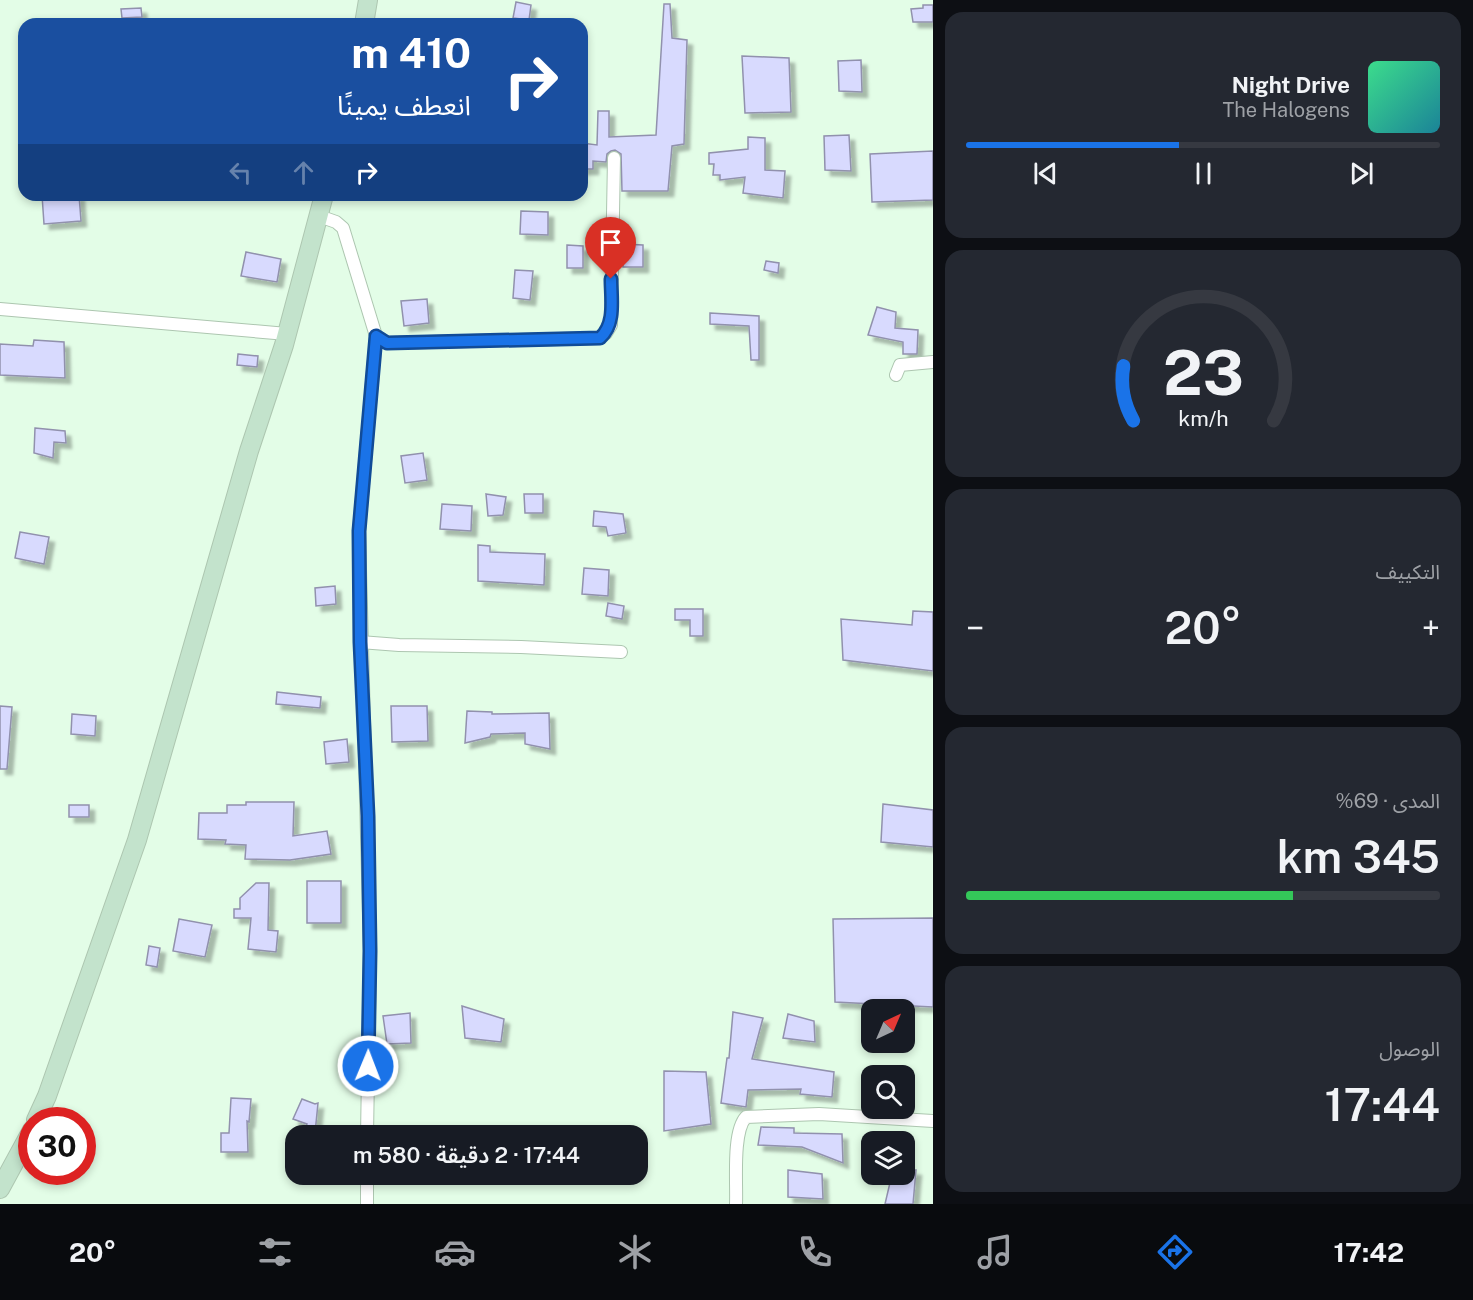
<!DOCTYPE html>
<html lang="ar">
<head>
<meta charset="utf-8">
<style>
  :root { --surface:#171b24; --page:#242831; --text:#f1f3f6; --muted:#9ea1a6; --line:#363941; --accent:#1a73e8 }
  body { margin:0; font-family:"Public Sans","Noto Sans Arabic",sans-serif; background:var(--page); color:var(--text); direction:rtl; height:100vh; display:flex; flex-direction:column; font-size:22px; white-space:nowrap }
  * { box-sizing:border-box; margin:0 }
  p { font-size:20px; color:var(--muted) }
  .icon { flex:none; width:33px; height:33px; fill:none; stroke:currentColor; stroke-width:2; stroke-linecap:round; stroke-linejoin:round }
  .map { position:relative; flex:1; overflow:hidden; direction:ltr }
  .drawer { display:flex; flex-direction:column; gap:12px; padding:12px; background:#0d0f14; width:540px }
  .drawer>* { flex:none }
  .hud { position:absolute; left:18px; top:18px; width:570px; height:183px; border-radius:18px; box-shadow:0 3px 9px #0003; direction:rtl; background:#1a4fa0; color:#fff; overflow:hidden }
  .needle { width:39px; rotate:44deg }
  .fabs { position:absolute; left:861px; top:999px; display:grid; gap:12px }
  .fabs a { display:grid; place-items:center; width:54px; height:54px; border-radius:12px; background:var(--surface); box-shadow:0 3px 9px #0003; font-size:30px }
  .speed { position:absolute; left:18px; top:1107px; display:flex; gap:12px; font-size:30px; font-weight:700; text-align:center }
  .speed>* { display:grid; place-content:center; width:78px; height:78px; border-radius:50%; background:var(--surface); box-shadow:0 3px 9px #0003; line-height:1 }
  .speed .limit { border:9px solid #d22; background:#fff; color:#111 }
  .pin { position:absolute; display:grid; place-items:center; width:51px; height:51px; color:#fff; margin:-62px -26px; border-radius:50% 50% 50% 0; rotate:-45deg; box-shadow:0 0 6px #0007 }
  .pin .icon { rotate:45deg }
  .me { position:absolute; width:66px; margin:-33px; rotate:1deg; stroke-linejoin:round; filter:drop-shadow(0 0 4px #0008) }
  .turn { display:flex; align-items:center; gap:21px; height:126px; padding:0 18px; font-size:27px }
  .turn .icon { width:78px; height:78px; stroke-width:2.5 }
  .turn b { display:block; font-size:42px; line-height:51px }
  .lanes { display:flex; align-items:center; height:57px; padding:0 18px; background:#0003; justify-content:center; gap:30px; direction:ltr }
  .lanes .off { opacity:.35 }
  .big { font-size:45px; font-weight:600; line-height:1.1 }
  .drawer .tile { flex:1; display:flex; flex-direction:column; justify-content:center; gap:9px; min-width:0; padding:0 21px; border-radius:18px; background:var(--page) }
  .drawer .dial { align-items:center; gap:0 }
  .dial svg { height:156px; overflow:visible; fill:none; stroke:var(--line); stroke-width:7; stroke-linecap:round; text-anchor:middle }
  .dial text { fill:var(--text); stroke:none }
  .song { display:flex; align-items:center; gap:18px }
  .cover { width:72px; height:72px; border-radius:9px; background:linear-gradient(135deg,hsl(150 70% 55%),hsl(190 70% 35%)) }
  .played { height:6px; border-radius:3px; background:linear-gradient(90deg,var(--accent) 45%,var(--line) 45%) }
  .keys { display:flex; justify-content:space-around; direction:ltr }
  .heat { display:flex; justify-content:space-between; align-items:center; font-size:33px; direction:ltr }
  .charge { height:9px; border-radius:4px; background:linear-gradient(90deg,#34c759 69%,var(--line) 0) }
  .trip { position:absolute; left:285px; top:1125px; width:363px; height:60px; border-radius:18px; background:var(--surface); box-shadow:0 3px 9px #0003; font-weight:600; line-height:60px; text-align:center; direction:rtl }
  .menu { display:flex; height:96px; justify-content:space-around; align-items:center; background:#090b0e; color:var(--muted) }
  .menu .icon { width:42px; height:42px }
  .menu .selected { color:var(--accent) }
  .menu b { font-size:27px; color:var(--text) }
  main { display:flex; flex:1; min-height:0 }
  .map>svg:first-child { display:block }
</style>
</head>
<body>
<main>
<section class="drawer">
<div class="tile">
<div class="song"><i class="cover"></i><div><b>Night Drive</b><p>The Halogens</p></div></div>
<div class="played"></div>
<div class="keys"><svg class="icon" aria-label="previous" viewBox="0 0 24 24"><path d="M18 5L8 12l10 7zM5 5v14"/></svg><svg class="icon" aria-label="pause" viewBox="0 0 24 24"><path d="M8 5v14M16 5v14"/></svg><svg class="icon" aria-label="next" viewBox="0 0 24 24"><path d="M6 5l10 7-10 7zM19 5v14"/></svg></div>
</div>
<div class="tile dial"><svg viewBox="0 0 100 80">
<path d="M14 69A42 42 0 1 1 86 69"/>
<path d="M14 69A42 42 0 0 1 9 41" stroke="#1a73e8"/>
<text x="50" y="56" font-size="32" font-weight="700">23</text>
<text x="50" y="72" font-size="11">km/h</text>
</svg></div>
<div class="tile"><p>التكييف</p>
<div class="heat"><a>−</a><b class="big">20°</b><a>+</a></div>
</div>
<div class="tile"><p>المدى · 69%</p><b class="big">345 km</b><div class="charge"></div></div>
<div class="tile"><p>الوصول</p><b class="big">17:44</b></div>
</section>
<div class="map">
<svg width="933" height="1204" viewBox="0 0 933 1204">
  <defs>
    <filter id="shadow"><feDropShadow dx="5.5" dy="5.5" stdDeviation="1.5" flood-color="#0004"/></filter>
  </defs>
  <rect width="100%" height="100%" fill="#e3fde7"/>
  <g fill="#d8dafe" stroke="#9191ad" stroke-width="1.5" filter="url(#shadow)">
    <path d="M516,2L531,5L529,20L513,18Z"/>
    <path d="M664,4H670L672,38L687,40L684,144L672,146L668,191H622L621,154L615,150L611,151L607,154L606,162L593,161V169H582V143L597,145L598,111H609V137L656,135Z"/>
    <path d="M923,5H933V22H913L911,9L923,8Z"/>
    <path d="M141,8L142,17L122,18L121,9Z"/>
    <path d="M742,56L789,58L791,112L745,113Z"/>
    <path d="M861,60L862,92L839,91L838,61Z"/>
    <path d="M849,135L851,171L825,170L824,136Z"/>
    <path d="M748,137L765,138V170L785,171L783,198L743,193L745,177L720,180V175H713L714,164H709V153L748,149Z"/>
    <path d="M933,151V200L872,202L870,154Z"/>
    <path d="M42,195H79L81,221L44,224Z"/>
    <path d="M521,211L548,212V235L520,234Z"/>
    <path d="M623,244L643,245V267H623Z"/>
    <path d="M567,245L583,246V268H567Z"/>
    <path d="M246,252L281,259L277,282L241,276Z"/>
    <path d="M766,261L779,263L778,273L764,270Z"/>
    <path d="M515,270L533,271L530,300L513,298Z"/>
    <path d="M427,299L429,323L404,326L401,301Z"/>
    <path d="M877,307L896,312L895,328L918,330L917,354H903V342L868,335Z"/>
    <path d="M710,313L759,316V360H751L749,326L710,324Z"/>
    <path d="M34,340L64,342L65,378L0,375V344L33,346Z"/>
    <path d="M238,354L258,356L257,367L237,365Z"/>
    <path d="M35,428L65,431L66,443L54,442L53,458L34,453Z"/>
    <path d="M423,453L427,480L405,483L401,456Z"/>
    <path d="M486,494L506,497L503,515L488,516Z"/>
    <path d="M524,494H543V513H525Z"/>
    <path d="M442,504L472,506L471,531L440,529Z"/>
    <path d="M594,511L623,514L626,533L608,536L606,527L593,526Z"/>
    <path d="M20,532L49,537L44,564L15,558Z"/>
    <path d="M478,545L490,546V552L545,554L544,585L478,581Z"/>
    <path d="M584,568L609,570L608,596L582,594Z"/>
    <path d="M335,586L336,604L316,606L315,588Z"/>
    <path d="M608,603L624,606L622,619L606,616Z"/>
    <path d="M675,609H703V636H690V620H675Z"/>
    <path d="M913,611L933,612V671L843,660L841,619L912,625Z"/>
    <path d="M277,692L321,697L320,708L276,704Z"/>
    <path d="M0,706L12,707L7,769H0Z"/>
    <path d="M391,706H427L428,741L392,742Z"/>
    <path d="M467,711L492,712V714L549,713L550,749L525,744V733L491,734L490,737L465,743Z"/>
    <path d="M72,714L96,716L95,736L71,734Z"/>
    <path d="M347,739L349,762L326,764L324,742Z"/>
    <path d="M246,802H294L293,836L327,831L331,854L290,860L245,859L246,845L225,844L226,840L198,839L199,813H227V805H246Z"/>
    <path d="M883,804L933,810V847L881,842Z"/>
    <rect x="69" y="805" width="20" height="12"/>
    <rect x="307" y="881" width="34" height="42"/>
    <path d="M256,883H269L268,930L278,931L276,952L248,949L251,918H234V909H240V898Z"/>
    <path d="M933,918V1007L835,1002L833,919Z"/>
    <path d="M179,919L212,925L205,957L173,951Z"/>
    <path d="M149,946L160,948L157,967L146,965Z"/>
    <path d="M462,1006L504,1019L501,1042L465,1038Z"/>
    <path d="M733,1012L763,1018L752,1059L834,1072L832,1097L800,1094L801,1089L748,1090L746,1107L721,1103L727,1058H729Z"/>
    <path d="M410,1013L411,1043L387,1044L383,1016Z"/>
    <path d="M788,1014L814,1021L815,1042L783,1038Z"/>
    <path d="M664,1071L706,1072L711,1124L664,1131Z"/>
    <path d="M231,1098L251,1099L249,1122L247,1121L248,1152H221V1133H229Z"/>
    <path d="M302,1099L315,1104L318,1103L315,1133L303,1134L307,1124L293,1119Z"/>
    <path d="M761,1127L794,1128V1133L842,1134L843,1163L802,1147L758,1145Z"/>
    <path d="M788,1170L822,1174L823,1199L788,1197Z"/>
    <path d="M904,1170H916L913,1204H885L892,1174H904Z"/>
  </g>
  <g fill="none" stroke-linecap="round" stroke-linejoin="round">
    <g stroke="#adc6b0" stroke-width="14">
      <g id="street">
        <path d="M319,216L336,222L343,228L376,336L359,531L370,951L367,1136"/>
        <path d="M0,309L287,334"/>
        <path d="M376,336L387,343L600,338L606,333L611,325L614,158"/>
        <path d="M896,375L900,365L933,362"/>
        <path d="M360,642L399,645L521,647L621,652"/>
        <path d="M367,1204V1174"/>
        <path d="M736,1204C737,1183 732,1132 746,1117L819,1114L933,1121"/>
      </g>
    </g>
    <g stroke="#adc6b0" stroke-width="20">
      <g id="secondary">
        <path d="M364,24L368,0"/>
        <path d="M36,1120L47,1096L137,840L249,451L284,345L324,195"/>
        <path d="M0,1189L32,1130"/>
      </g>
    </g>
    <use href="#street" stroke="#fff" stroke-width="12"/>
    <use href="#secondary" stroke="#c3e3cc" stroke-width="18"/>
  </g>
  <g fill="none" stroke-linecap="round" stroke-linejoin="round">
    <g stroke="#114b97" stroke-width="15">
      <path id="route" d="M368,1066L370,951L368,816L360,642L359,531L376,336L387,343L600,338C616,324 611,299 611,279"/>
    </g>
    <use href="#route" stroke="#1a73e8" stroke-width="10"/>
  </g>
</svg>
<div class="fabs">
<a><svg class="needle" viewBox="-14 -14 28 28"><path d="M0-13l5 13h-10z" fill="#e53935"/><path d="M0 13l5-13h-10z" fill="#9ea1a6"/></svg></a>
<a><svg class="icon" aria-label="search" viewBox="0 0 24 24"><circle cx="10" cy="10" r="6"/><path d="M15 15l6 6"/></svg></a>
<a><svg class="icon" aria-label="layers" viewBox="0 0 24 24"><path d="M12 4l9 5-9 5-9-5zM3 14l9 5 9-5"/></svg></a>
</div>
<div class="speed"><div class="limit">30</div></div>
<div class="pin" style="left:611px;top:279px;background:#d93025"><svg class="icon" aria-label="arrive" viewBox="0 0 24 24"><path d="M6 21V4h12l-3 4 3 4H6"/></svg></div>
<svg class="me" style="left:368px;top:1066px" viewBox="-20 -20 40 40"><circle r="17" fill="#1a73e8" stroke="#fff" stroke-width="3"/><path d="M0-11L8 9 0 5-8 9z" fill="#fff"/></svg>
<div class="trip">17:44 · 2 دقيقة · 580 m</div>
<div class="hud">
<div class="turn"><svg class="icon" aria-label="right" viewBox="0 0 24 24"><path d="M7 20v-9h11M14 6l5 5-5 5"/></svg><div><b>410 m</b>انعطف يمينًا</div></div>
<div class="lanes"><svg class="icon off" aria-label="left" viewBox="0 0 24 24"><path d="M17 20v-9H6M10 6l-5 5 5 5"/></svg><svg class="icon off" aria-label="ahead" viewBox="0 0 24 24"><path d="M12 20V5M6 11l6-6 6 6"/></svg><svg class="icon" aria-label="right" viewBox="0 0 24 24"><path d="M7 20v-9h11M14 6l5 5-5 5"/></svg></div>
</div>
</div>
</main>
<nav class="menu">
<b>17:42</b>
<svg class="icon selected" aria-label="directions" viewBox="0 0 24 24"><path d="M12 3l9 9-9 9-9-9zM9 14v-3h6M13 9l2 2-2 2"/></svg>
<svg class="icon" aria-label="music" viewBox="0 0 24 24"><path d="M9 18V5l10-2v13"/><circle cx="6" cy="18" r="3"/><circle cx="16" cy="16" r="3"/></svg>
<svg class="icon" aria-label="phone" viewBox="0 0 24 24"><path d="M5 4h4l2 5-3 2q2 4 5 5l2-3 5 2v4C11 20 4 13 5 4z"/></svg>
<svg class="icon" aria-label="climate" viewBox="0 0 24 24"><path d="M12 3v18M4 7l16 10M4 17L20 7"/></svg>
<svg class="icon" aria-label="car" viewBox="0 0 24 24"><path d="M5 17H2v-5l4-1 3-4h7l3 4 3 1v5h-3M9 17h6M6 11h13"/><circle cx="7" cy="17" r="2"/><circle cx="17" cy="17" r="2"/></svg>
<svg class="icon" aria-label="filters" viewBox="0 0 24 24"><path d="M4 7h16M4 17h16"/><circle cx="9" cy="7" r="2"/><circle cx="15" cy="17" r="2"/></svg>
<b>20°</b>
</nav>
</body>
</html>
